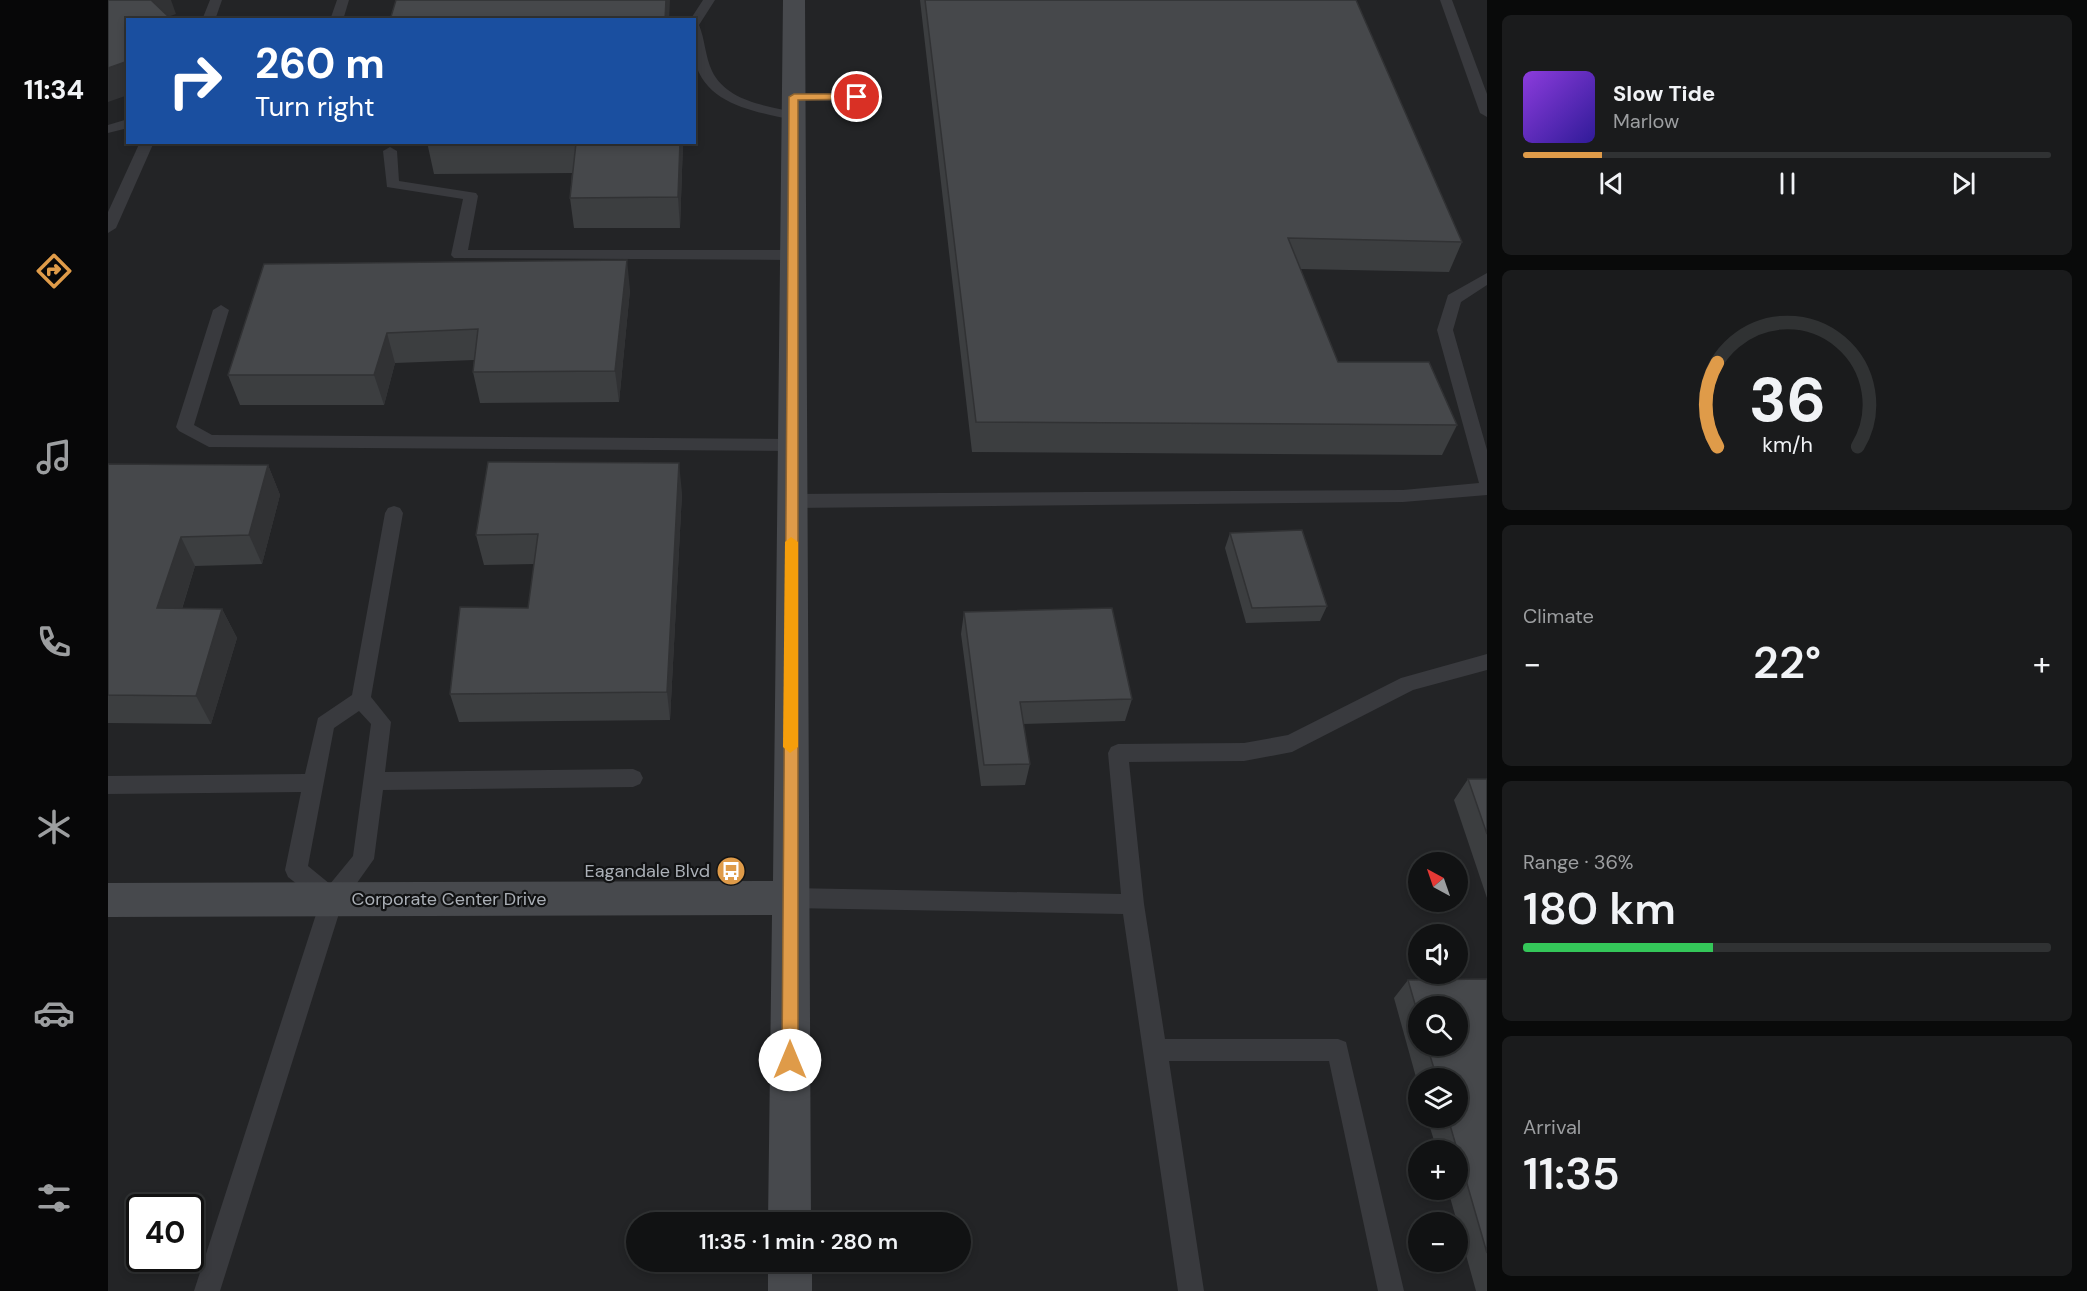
<!DOCTYPE html>
<html lang="en">
<head>
<meta charset="utf-8">
<style>
  :root { --surface:#111213; --page:#1a1b1c; --text:#f1f3f6; --muted:#9c9ea0; --line:#303233; --accent:#df9b49 }
  body { margin:0; font-family:"DM Sans",sans-serif; background:var(--page); color:var(--text); height:100vh; display:flex; flex-direction:column; font-size:22px; white-space:nowrap }
  * { box-sizing:border-box; margin:0 }
  p { font-size:20px; color:var(--muted) }
  .icon { flex:none; width:33px; height:33px; fill:none; stroke:currentColor; stroke-width:2; stroke-linecap:round; stroke-linejoin:round }
  .map { position:relative; flex:1; overflow:hidden }
  .details { display:flex; flex-direction:column; gap:15px; padding:15px; background:#090a0a; width:600px }
  .details>* { flex:none }
  .banner { position:absolute; left:18px; top:18px; width:570px; height:126px; border-radius:0px; box-shadow:0 3px 9px #0003,0 0 0 2px var(--line); background:#1a4fa0; color:#fff; overflow:hidden }
  .needle { width:39px; rotate:320deg }
  .controls { position:absolute; left:1300px; top:852px; display:grid; gap:12px }
  .controls a { display:grid; place-items:center; width:60px; height:60px; border-radius:50%; background:var(--surface); box-shadow:0 3px 9px #0003,0 0 0 2px var(--line); font-size:30px }
  .speed { position:absolute; left:18px; top:1194px; display:flex; gap:12px; font-size:30px; font-weight:700; text-align:center }
  .speed>* { display:grid; place-content:center; width:78px; height:78px; border-radius:50%; background:var(--surface); box-shadow:0 3px 9px #0003,0 0 0 2px var(--line); line-height:1 }
  .speed .limit { border:3px solid #111; border-radius:9px; background:#fff; color:#111 }
  .pin { position:absolute; display:grid; place-items:center; width:51px; height:51px; color:#fff; margin:-26px; border:3px solid #fff; border-radius:50%; box-shadow:0 2px 6px #0007 }
  .me { position:absolute; width:66px; margin:-33px; rotate:0deg; stroke-linejoin:round; filter:drop-shadow(0 0 4px #0008) }
  .turn { display:flex; align-items:center; gap:21px; height:126px; padding:0 30px; font-size:27px }
  .turn .icon { width:78px; height:78px; stroke-width:2.5 }
  .turn b { display:block; font-size:42px; line-height:51px }
  .big { font-size:45px; font-weight:600; line-height:1.1 }
  .details .card { flex:1; display:flex; flex-direction:column; justify-content:center; gap:9px; min-width:0; padding:0 21px; border-radius:9px; background:var(--page) }
  .details .dial { align-items:center; gap:0 }
  .dial svg { height:156px; overflow:visible; fill:none; stroke:var(--line); stroke-width:7; stroke-linecap:round; text-anchor:middle }
  .dial text { fill:var(--text); stroke:none }
  .song { display:flex; align-items:center; gap:18px }
  .cover { width:72px; height:72px; border-radius:9px; background:linear-gradient(135deg,hsl(270 70% 55%),hsl(250 70% 35%)) }
  .played { height:6px; border-radius:3px; background:linear-gradient(90deg,var(--accent) 15%,var(--line) 15%) }
  .keys { display:flex; justify-content:space-around; direction:ltr }
  .heat { display:flex; justify-content:space-between; align-items:center; font-size:33px; direction:ltr }
  .charge { height:9px; border-radius:4px; background:linear-gradient(90deg,#34c759 36%,var(--line) 0) }
  .trip { position:absolute; left:518px; top:1212px; width:345px; height:60px; border-radius:30px; background:var(--surface); box-shadow:0 3px 9px #0003,0 0 0 2px var(--line); font-weight:600; line-height:60px; text-align:center }
  main { display:flex; flex:1; min-height:0 }
  .dock { display:flex; flex-direction:column; width:108px; justify-content:space-around; align-items:center; background:#070708; color:var(--muted) }
  .dock .icon { width:42px; height:42px }
  .dock .on { color:var(--accent) }
  .dock b { font-size:27px; color:var(--text) }
  .map>svg:first-child { display:block }
</style>
</head>
<body>
<main>
<nav class="dock">
<b>11:34</b>
<svg class="icon on" aria-label="directions" viewBox="0 0 24 24"><path d="M12 3l9 9-9 9-9-9zM9 14v-3h6M13 9l2 2-2 2"/></svg>
<svg class="icon" aria-label="music" viewBox="0 0 24 24"><path d="M9 18V5l10-2v13"/><circle cx="6" cy="18" r="3"/><circle cx="16" cy="16" r="3"/></svg>
<svg class="icon" aria-label="phone" viewBox="0 0 24 24"><path d="M5 4h4l2 5-3 2q2 4 5 5l2-3 5 2v4C11 20 4 13 5 4z"/></svg>
<svg class="icon" aria-label="climate" viewBox="0 0 24 24"><path d="M12 3v18M4 7l16 10M4 17L20 7"/></svg>
<svg class="icon" aria-label="car" viewBox="0 0 24 24"><path d="M5 17H2v-5l4-1 3-4h7l3 4 3 1v5h-3M9 17h6M6 11h13"/><circle cx="7" cy="17" r="2"/><circle cx="17" cy="17" r="2"/></svg>
<svg class="icon" aria-label="filters" viewBox="0 0 24 24"><path d="M4 7h16M4 17h16"/><circle cx="9" cy="7" r="2"/><circle cx="15" cy="17" r="2"/></svg>
</nav>
<div class="map">
<svg width="1379" height="1291" viewBox="0 0 1379 1291">
  <rect width="100%" height="100%" fill="#171819"/>
  <path fill="#232426" fill-rule="evenodd" d="M0,0H1379V1291H0ZM20,20H586V142H20ZM1311,862H1350V902H1311ZM1311,934H1350V974H1311ZM1311,1006H1350V1046H1311ZM1311,1078H1350V1118H1311ZM1311,1150H1350V1190H1311ZM32,1208H82V1258H32ZM528,1222H852V1262H528ZM1311,1222H1350V1262H1311Z"/>
  <g fill="none" stroke-linecap="round" stroke-linejoin="round">
    <g fill="#393a3e" fill-rule="evenodd">
      <path d="M102,0H114L107,20H94Z"/>
      <path d="M229,0H241L235,20H222Z"/>
      <path d="M595,0H607L591,25C597,39 597,56 604,71C619,102 660,106 690,113V119L685,120C649,112 597,105 587,61C584,49 586,33 586,20H582Z"/>
      <path d="M1332,0H1344L1379,94V117L1372,113Z"/>
      <path d="M686,93L769,94L776,98L769,102L681,100V94Z"/>
      <path d="M20,119V128L0,133V125Z"/>
      <path d="M32,142H46L8,228L0,233V212Z"/>
      <path d="M282,147L289,151L291,181L368,193L370,196L360,250H685L693,255L685,260L346,258L343,255L355,199L279,187L275,151Z"/>
      <path d="M1379,273V285L1353,302L1345,330L1379,450V495L1295,502L684,508L678,506L675,501L678,496L684,494L1295,490L1371,483L1329,330L1340,295Z"/>
      <path d="M113,305L121,310L86,425L104,435L684,439L693,445L684,451L101,447L71,431L68,427L105,310Z"/>
      <path d="M286,506L292,508L295,513L263,697L283,722L277,772L525,769L532,772L535,778L532,784L525,787L275,790L266,859L234,904L112,1291H86L212,902L180,877L177,870L193,792L0,794V776L197,774L210,718L244,695L277,513L280,508ZM251,711L263,724L245,856L222,884L200,866L226,728Z"/>
      <path d="M1379,654V670L1305,690L1184,752L1136,761L1021,762L1036,904L1057,1039H1230L1238,1042L1296,1291H1270L1221,1061H1061L1096,1291H1070L1015,914L682,908L674,905L671,898L674,891L682,888L1013,894L1000,753L1003,747L1010,744L1136,743L1180,735L1293,678Z"/>
    </g>
    <g fill="#47494d" fill-rule="evenodd">
      <path d="M675,0H697L703,1222H660L664,915L0,917V883L665,881Z"/>
      <rect x="660" y="1262" width="44" height="29"/>
    </g>
  </g>
  <g fill="#3c3e40" fill-rule="evenodd">
    <path d="M812,0H1248L1354,242L1341,272L1192,269L1230,362L1349,425L1334,455L864,452Z"/>
    <path d="M319,142H575L572,228H466L462,198L464,173L326,174Z"/>
    <path d="M156,264L522,290L511,402L372,403L365,372L366,360L287,363L276,405H132L120,375Z"/>
    <path d="M0,464L160,465L172,495L154,564L87,566L74,609H114L129,638L103,724L0,723Z"/>
    <path d="M574,493L562,720L351,722L342,694L420,608L426,564L376,565L368,535Z"/>
    <path d="M1122,533L1219,606L1212,621L1138,623L1117,548Z"/>
    <path d="M856,612L1024,699L1017,721L915,724L922,764L917,785L873,786L853,634Z"/>
    <path d="M1360,779H1379V898L1346,800Z"/>
    <path d="M1379,979V1291H1368L1350,1226V1222H1349L1340,1190H1350V1150H1329L1319,1118H1350V1078H1311V1088L1286,998L1300,980ZM1311,1006L1350,1046H1311Z"/>
  </g>
  <g fill="#313234">
    <path d="M37,0H63L68,14L51,20Z"/>
    <path d="M558,0H562L561,20H557Z"/>
    <path d="M20,61V95L0,102V68Z"/>
    <path d="M572,142H575L572,228L570,197Z"/>
    <path d="M519,260L522,290L511,402L507,371Z"/>
    <path d="M279,333L287,363L276,405L266,375Z"/>
    <path d="M571,463L574,493L562,720L559,692Z"/>
    <path d="M160,465L172,495L154,564L141,535Z"/>
    <path d="M73,537L87,566L65,637L49,608Z"/>
    <path d="M114,609L129,638L103,724L88,696Z"/>
  </g>
  <g fill="#46484b" stroke="#313234" stroke-width="1.5">
    <path d="M0,0H43L64,20H20V61L0,68Z"/>
    <path d="M288,0H558L557,20H282Z"/>
    <path d="M817,0H1248L1354,242L1180,238L1230,362H1321L1349,425L868,422Z"/>
    <path d="M319,142H572L570,197L462,198L468,143H319Z"/>
    <path d="M519,260L507,371L365,372L370,329L279,333L266,375H120L156,264Z"/>
    <path d="M380,462L571,463L559,692L342,694L352,607L420,608L430,534L368,535Z"/>
    <path d="M0,464L160,465L141,535L73,537L49,608L114,609L88,696L0,695Z"/>
    <path d="M1194,530L1219,606L1144,608L1122,533Z"/>
    <path d="M1004,608L1024,699L912,702L922,764L876,765L856,612Z"/>
    <path d="M1360,779H1379V834Z"/>
    <path d="M1379,979V1253L1340,1118H1350V1078H1329L1319,1046H1350V1006H1311V1018L1300,980Z"/>
  </g>
  <path fill="#df9b49" stroke="#91652f" stroke-width="1.5" d="M749,94L753,97L752,99L690,100V1060L688,1066L682,1068L676,1066L674,1060L681,97L686,94Z"/>
  <path fill="#f59e0b" d="M683,537L690,542V747L682,753L675,747L677,542Z"/>
  <defs>
    <g id="bus-disc" transform="scale(1.5)"><circle r="9.5" fill="#df9b49" stroke="#121314"/><path d="M-5-6H5V4H4V6H2V4H-2V6H-4V4H-5ZM-3.5-4V0h7V-4ZM-3.5 1.2v1.5H-2V1.2ZM2 1.2v1.5H3.5V1.2Z" fill="#fff"/></g>
  </defs>
  <g fill-rule="evenodd">
    <use href="#bus-disc" x="623" y="871"/>
  </g>
  <g text-anchor="middle" stroke-width="4.5" stroke-linejoin="round" paint-order="stroke">
    <g font-size="18" fill="#abb0b7" stroke="#121314" text-anchor="end">
      <text x="602" y="877">Eagandale Blvd</text>
    </g>
    <g font-size="18" fill="#abb0b7" stroke="#121314">
      <text x="341" y="905">Corporate Center Drive</text>
    </g>
  </g>
</svg>
<div class="controls">
<a><svg class="needle" viewBox="-14 -14 28 28"><path d="M0-13l5 13h-10z" fill="#e53935"/><path d="M0 13l5-13h-10z" fill="#9c9ea0"/></svg></a>
<a><svg class="icon" aria-label="sound" viewBox="0 0 24 24"><path d="M4 9h4l5-4v14l-5-4H4zM17 9q2 3 0 6"/></svg></a>
<a><svg class="icon" aria-label="search" viewBox="0 0 24 24"><circle cx="10" cy="10" r="6"/><path d="M15 15l6 6"/></svg></a>
<a><svg class="icon" aria-label="layers" viewBox="0 0 24 24"><path d="M12 4l9 5-9 5-9-5zM3 14l9 5 9-5"/></svg></a>
<a>+</a>
<a>−</a>
</div>
<div class="speed"><div class="limit">40</div></div>
<div class="pin" style="left:749px;top:97px;background:#d93025"><svg class="icon" aria-label="arrive" viewBox="0 0 24 24"><path d="M6 21V4h12l-3 4 3 4H6"/></svg></div>
<svg class="me" style="left:682px;top:1060px" viewBox="-20 -20 40 40"><circle r="19" fill="#fff"/><path d="M0-13L10 11 0 6-10 11z" fill="#df9b49"/></svg>
<div class="trip">11:35 · 1 min · 280 m</div>
<div class="banner">
<div class="turn"><svg class="icon" aria-label="right" viewBox="0 0 24 24"><path d="M7 20v-9h11M14 6l5 5-5 5"/></svg><div><b>260 m</b>Turn right</div></div>
</div>
</div>
<section class="details">
<div class="card">
<div class="song"><i class="cover"></i><div><b>Slow Tide</b><p>Marlow</p></div></div>
<div class="played"></div>
<div class="keys"><svg class="icon" aria-label="previous" viewBox="0 0 24 24"><path d="M18 5L8 12l10 7zM5 5v14"/></svg><svg class="icon" aria-label="pause" viewBox="0 0 24 24"><path d="M8 5v14M16 5v14"/></svg><svg class="icon" aria-label="next" viewBox="0 0 24 24"><path d="M6 5l10 7-10 7zM19 5v14"/></svg></div>
</div>
<div class="card dial"><svg viewBox="0 0 100 80">
<path d="M14 69A42 42 0 1 1 86 69"/>
<path d="M14 69A42 42 0 0 1 14 26" stroke="#df9b49"/>
<text x="50" y="56" font-size="32" font-weight="700">36</text>
<text x="50" y="72" font-size="11">km/h</text>
</svg></div>
<div class="card"><p>Climate</p>
<div class="heat"><a>−</a><b class="big">22°</b><a>+</a></div>
</div>
<div class="card"><p>Range · 36%</p><b class="big">180 km</b><div class="charge"></div></div>
<div class="card"><p>Arrival</p><b class="big">11:35</b></div>
</section>
</main>
</body>
</html>
